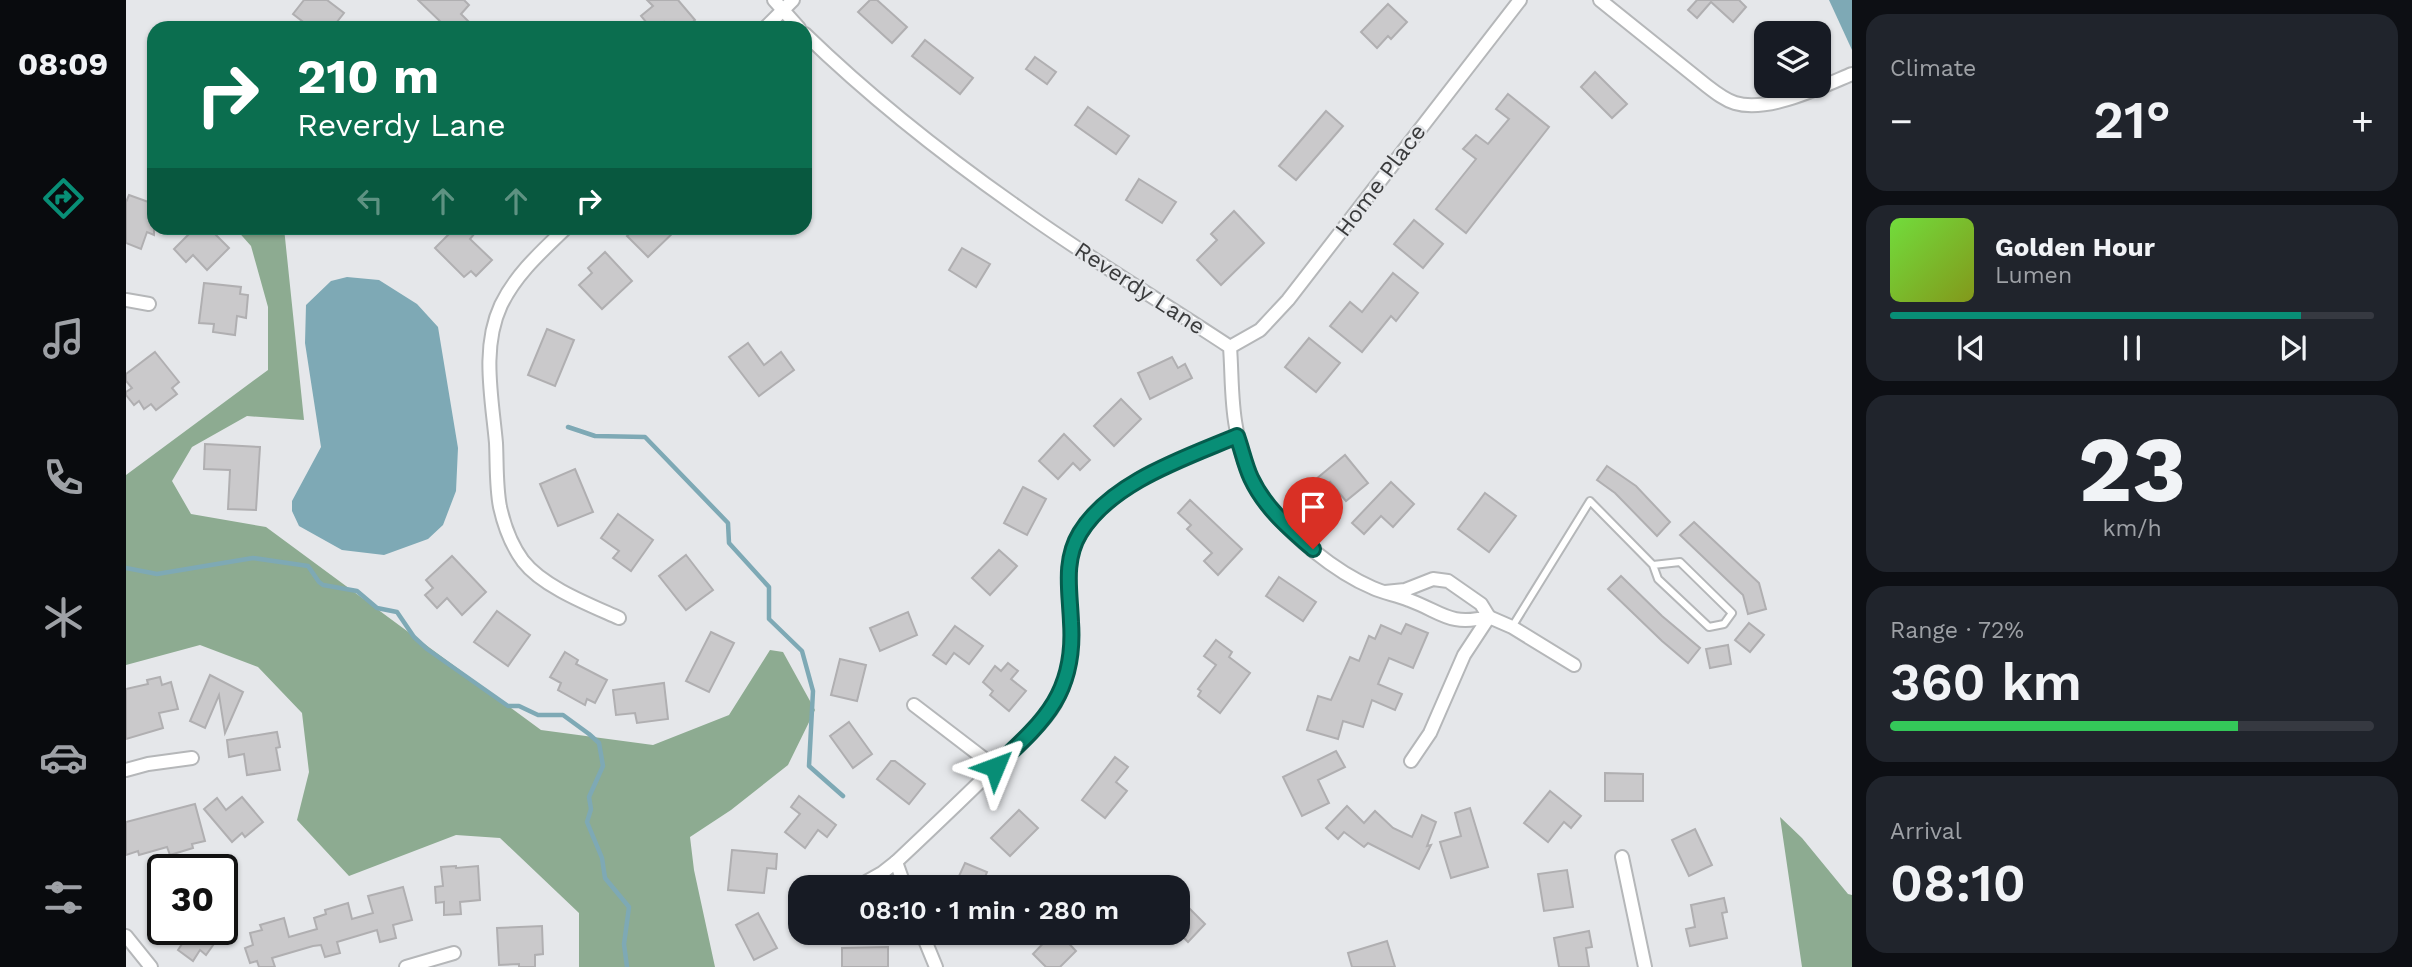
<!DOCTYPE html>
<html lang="en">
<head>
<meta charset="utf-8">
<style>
  :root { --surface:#171b24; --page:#20242c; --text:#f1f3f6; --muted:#9ea1a6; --line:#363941; --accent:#088e76 }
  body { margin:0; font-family:"Work Sans",sans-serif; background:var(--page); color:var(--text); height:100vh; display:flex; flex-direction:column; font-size:26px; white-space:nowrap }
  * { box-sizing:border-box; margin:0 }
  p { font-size:23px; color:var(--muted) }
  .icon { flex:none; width:38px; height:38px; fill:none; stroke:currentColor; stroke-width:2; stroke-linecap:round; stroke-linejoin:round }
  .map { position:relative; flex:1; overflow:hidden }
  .panel { display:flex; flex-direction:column; gap:14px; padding:14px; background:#0d0f14; width:560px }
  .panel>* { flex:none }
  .guide { position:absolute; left:21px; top:21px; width:665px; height:214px; border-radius:21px; box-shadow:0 2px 5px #0004; background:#0b6e4f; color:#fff; overflow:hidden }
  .controls { position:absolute; left:1628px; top:21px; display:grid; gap:14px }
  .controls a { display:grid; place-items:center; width:77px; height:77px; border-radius:14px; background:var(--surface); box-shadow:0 2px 5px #0004; font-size:35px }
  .speed { position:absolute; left:21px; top:854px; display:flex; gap:14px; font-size:35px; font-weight:700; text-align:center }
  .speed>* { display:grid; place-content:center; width:91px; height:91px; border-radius:50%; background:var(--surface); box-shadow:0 2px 5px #0004; line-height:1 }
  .speed .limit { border:4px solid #111; border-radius:10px; background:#fff; color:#111 }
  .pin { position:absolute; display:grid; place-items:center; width:60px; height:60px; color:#fff; margin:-72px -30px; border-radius:50% 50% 50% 0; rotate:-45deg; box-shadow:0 0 7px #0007 }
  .pin .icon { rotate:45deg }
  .me { position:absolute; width:77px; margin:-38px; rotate:46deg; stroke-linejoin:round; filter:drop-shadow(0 0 5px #0008) }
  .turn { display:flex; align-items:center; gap:24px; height:147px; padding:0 35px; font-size:32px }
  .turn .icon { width:91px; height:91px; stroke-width:2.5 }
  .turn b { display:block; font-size:49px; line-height:60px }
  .lanes { display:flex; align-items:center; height:66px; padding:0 35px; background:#0003; justify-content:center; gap:35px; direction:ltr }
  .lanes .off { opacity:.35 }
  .big { font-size:52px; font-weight:600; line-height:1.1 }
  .panel .tile { flex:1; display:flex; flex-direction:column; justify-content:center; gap:10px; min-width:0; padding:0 24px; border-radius:21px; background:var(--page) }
  .panel .dial { align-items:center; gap:0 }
  .dial b { font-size:91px; line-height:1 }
  .song { display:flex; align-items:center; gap:21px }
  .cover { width:84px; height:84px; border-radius:10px; background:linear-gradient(135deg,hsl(100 70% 55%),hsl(70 70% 35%)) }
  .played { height:7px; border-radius:4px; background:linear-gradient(90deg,var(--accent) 85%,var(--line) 85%) }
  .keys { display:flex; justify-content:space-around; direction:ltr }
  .heat { display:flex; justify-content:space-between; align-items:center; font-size:38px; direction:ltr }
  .charge { height:10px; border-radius:5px; background:linear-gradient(90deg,#34c759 72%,var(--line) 0) }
  .trip { position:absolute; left:662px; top:875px; width:402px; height:70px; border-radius:21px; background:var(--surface); box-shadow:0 2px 5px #0004; font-weight:600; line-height:70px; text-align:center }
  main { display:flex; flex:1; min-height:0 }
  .menu { display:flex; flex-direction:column; width:126px; justify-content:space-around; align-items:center; background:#090b0e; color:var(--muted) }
  .menu .icon { width:49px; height:49px }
  .menu .active { color:var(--accent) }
  .menu b { font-size:32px; color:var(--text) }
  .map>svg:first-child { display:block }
</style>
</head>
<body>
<main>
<nav class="menu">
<b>08:09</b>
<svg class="icon active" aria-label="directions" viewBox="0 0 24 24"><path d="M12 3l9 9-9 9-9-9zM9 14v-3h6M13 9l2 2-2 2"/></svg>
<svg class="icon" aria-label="music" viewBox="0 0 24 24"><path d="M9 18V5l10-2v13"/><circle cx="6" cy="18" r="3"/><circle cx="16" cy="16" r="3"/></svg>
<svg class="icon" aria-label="phone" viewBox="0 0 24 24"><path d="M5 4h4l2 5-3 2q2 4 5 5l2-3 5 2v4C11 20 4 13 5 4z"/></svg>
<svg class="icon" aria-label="climate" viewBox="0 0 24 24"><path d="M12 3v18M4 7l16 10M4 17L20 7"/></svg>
<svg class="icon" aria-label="car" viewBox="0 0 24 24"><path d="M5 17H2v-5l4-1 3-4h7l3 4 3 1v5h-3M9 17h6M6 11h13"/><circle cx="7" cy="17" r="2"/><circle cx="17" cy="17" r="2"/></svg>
<svg class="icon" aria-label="filters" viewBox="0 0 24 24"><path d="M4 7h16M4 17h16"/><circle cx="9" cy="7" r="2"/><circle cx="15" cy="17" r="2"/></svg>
</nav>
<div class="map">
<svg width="1726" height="967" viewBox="0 0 1726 967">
  <rect width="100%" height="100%" fill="#e5e7ea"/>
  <g fill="#8dab91">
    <path d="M109,228H158L178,420L121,416L66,447L46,481L65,514L140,527L415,730L527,745L603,715L644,650L657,652L689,710L662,765L605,810L564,837L568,870L589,967H453V913L374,838L330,835L223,876L171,820L183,772L176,713L132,667L74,645L0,665V475L142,370V307L125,246Z"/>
    <path d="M1654,817L1676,838L1722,894L1726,895V967H1676Z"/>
  </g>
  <g fill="#7ea9b5">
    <path d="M1703,0H1726V50Z"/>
    <path d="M221,277L253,280L291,304L312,327L332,448L330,491L317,525L302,539L258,555L216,550L173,526L166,511V501L195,447L179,343L180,305L205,281Z"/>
  </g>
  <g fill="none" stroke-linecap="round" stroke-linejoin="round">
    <g stroke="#7ea9b5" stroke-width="4.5">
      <path d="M442,427L469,436L519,437L602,523L603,543L643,587V619L676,651L687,691L683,766L717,796"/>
      <path d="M0,568L31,574L127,558L182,566L193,582L197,585L231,591L251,608L271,612L288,637L301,649L382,706H393L412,715H437L463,734L473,743L477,766L463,797L465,809L461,822L476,858L479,878L503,907L498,944L501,967"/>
    </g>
  </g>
  <g fill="#cac9cb" stroke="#b0afb1" stroke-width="2">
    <path d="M178,0H201L218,13L206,28H185L167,14Z"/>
    <path d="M292,0H338L343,5L335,14L349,28H321Z"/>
    <path d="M521,0H552L569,20L560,28H542L538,22L531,28H525L515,16L527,6Z"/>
    <path d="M744,0H751L781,27L766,43L732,12Z"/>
    <path d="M1571,0H1613L1620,7L1607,22L1585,2L1571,18L1562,10Z"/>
    <path d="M1262,4L1281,22L1265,39L1262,36L1251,48L1235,32Z"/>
    <path d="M799,40L847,78L834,94L786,56Z"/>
    <path d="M909,57L930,72L921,84L900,69Z"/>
    <path d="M1469,72L1501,104L1486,118L1455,87Z"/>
    <path d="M1382,94L1423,127L1340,233L1310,209L1350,159L1337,149L1350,135L1362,144L1383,119L1370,109Z"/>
    <path d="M962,107L1003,136L990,154L949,125Z"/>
    <path d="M1200,111L1217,126L1170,180L1153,166Z"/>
    <path d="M1013,179L1050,202L1036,223L1000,200Z"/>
    <path d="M3,195L28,204V235L21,232L15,249L0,243V202Z"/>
    <path d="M1108,211L1138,243L1095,285L1071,260L1091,240L1085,234Z"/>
    <path d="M1288,220L1317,244L1297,268L1268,244Z"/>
    <path d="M56,228H83L103,248L81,270L67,255L60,262L48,249L63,234Z"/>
    <path d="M329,228H343L349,233L344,239L366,260L350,276L345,271L338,277L309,248Z"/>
    <path d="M510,228H552L522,257L501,236Z"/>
    <path d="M836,248L864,264L850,287L823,270Z"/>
    <path d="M479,252L506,281L476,309L453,285L466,273L462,268Z"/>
    <path d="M1267,273L1292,293L1270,321L1265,316L1236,352L1204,326L1224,302L1236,312Z"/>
    <path d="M78,283L115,287L114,294L122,295L120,318L111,316L109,335L87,332L88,324L73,323Z"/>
    <path d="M421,329L448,340L429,386L402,375Z"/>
    <path d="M1183,338L1214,363L1190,392L1159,367Z"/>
    <path d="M622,343L638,365L655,352L668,370L633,396L603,357Z"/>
    <path d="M29,352L53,382L46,388L51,394L30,410L25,404L18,409L13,401L8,405L0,395V392L6,388L0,381V374Z"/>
    <path d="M1046,357L1052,368L1059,364L1066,378L1024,399L1012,373Z"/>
    <path d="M995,399L1015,419L988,446L968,426Z"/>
    <path d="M938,434L964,460L954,470L947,463L932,479L913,461Z"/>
    <path d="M79,444L134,447L130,510L102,509L104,470L78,469Z"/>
    <path d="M1219,455L1242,483L1220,501L1204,482L1191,492L1184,484Z"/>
    <path d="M1481,466L1510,486L1544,522L1531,536L1489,493L1471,480Z"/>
    <path d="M449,469L467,512L432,526L414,484Z"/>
    <path d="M1265,482L1288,504L1267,527L1255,516L1238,534L1226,523Z"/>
    <path d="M897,487L920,499L901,535L878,523Z"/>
    <path d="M1359,493L1390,516L1363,552L1332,529Z"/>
    <path d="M1064,500L1116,549L1092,575L1078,561L1086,553L1061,529L1065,525L1052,513Z"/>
    <path d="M492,514L527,540L505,571L487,558L493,551L475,538Z"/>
    <path d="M1568,522L1633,583L1640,609L1622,614L1617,595L1554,535Z"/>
    <path d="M873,550L891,566L864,595L846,578Z"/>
    <path d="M560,555L587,590L560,610L533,576Z"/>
    <path d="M326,556L360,592L336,615L321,598L311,608L299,595L307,588L300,580Z"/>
    <path d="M1495,576L1536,616L1574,648L1562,663L1536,641L1482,589Z"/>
    <path d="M1153,577L1190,602L1177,621L1140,596Z"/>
    <path d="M371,611L404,635L382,666L348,642Z"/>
    <path d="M782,612L791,635L754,651L744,628Z"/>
    <path d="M1623,623L1638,635L1624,652L1609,640Z"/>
    <path d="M1280,624L1302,633L1287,668L1263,658L1252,684L1276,694L1269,710L1246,700L1237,727L1217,721L1212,739L1181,730L1192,696L1205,700L1224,657L1233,661L1243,636L1249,639L1255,625L1275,634Z"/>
    <path d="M829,626L857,646L843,664L828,653L820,664L807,655Z"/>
    <path d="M585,632L608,643L583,692L560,681Z"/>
    <path d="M1090,640L1106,652L1103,657L1124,673L1094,713L1072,696L1075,691L1072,689L1090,665L1078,656Z"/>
    <path d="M1602,645L1605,664L1584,668L1580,649Z"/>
    <path d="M439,652L452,660L450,664L481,680L469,703L461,699L459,705L432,690L435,683L424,677Z"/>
    <path d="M714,659L740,665L731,701L705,695Z"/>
    <path d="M882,663L892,671L885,679L900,691L883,711L864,695L867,691L857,682L869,666L875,671Z"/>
    <path d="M84,675L117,692L99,733L93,695L79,728L64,721Z"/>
    <path d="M34,677L36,685L45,682L52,709L33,713L37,728L0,739V689L22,684L21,680Z"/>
    <path d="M538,683L542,719L511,723L509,713L490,715L487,690Z"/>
    <path d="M723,722L746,754L727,768L704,736Z"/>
    <path d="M151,732L154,747L150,748L154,770L121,775L118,754L103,757L101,740Z"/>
    <path d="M1210,751L1219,767L1192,780L1203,803L1176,816L1157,777Z"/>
    <path d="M989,757L1002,767L990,782L1001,791L979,818L956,800Z"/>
    <path d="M765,761H769L799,784L783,804L751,779Z"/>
    <path d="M1479,773L1517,774V801H1479Z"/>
    <path d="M1424,791L1455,816L1445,828L1438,822L1422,842L1398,823Z"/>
    <path d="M673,796L710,825L701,837L692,830L679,848L659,832L674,814L665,807Z"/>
    <path d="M116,797L137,822L119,837L116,833L106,842L78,809L91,798L100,810Z"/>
    <path d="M69,804L79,841L66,844L67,848L44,855L41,847L13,855L12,851L0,855V822Z"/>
    <path d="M1221,806L1238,823L1249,811L1267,828L1286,837L1296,815L1310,822L1301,846L1305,845L1293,869L1242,843L1238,847L1218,832L1212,839L1200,828Z"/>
    <path d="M1344,808L1362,867L1325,878L1314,842L1335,836L1329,813Z"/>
    <path d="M893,810L912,828L884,856L865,838Z"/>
    <path d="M1569,829L1586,865L1563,876L1546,840Z"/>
    <path d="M606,850L651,854L650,869L641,868L638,893L602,890Z"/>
    <path d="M839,863L861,872L855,887H828Z"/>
    <path d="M330,866V868L352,866L354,900L334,902L335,914L318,915V902L310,903L309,887L317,886L315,867Z"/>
    <path d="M1441,870L1447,907L1418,911L1412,874Z"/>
    <path d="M277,887L286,920L267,925L270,938L254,942L251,930L211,942L214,953L199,957L195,945L187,946L146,958L149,967H133L131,961L124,963L119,948L127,945L124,933L136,930L134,925L158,918L163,937L191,929L188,918L200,914L199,910L222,903L226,919L247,913L242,896Z"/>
    <path d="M1052,897L1079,924L1062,942L1052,932Z"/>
    <path d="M1598,898L1601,912L1596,913L1601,938L1564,946L1560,929L1569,927L1565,905Z"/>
    <path d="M632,913L651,948L628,960L610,925Z"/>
    <path d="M416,926L417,954L409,955V967H393V964L373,965L371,928Z"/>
    <path d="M41,929H89L83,936L90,941L80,955L74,950L67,961L52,950L58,941Z"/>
    <path d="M1463,931L1466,947L1460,948L1463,967H1433L1428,938Z"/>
    <path d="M927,933H933L950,951L934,967H920L907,954Z"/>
    <path d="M1261,941L1269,967H1226L1222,953Z"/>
    <path d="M762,947V967H716V948Z"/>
  </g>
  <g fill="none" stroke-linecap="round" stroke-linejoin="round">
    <g stroke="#b5b7b9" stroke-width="10">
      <path id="lane" d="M1386,627L1464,501L1527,565L1532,579L1583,627L1598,624L1606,613L1554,562L1527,565"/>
    </g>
    <g stroke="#b5b7b9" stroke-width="16">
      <g id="street">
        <path d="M648,0L673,28"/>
        <path d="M1474,0L1581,86C1590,93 1599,100 1609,103C1642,113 1695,87 1726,74"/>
        <path d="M639,28L667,0"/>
        <path d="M679,34C744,97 816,154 890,206C959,256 1033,300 1104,347C1106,373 1105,401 1110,427C1114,452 1123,482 1139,502C1163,534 1209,572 1247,588C1258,593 1271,595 1283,600C1318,613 1322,626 1363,617L1355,604L1322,581L1307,579L1279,590L1259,592"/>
        <path d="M440,228C415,252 390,274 375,305C355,348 366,398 370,443C371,464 370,486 374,507C378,525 386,546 397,561C417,587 464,605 493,618"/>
        <path d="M0,300L23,304"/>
        <path d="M1104,347L1134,330L1162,300L1394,0"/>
        <path d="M788,705L869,767"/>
        <path d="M1285,761L1304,733L1338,655L1363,617L1386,627L1448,665"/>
        <path d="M0,770L22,764L66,758"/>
        <path d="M1496,857L1519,967"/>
        <path d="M770,862L779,887"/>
        <path d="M731,887L756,873L770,862C805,829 840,796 874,762C893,745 916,726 929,704C948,671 946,636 943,600C941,578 942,552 955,533C987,482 1058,458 1111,436"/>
        <path d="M796,933L810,967"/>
        <path d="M0,936L25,967"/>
        <path d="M280,967L328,953"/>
      </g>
    </g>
    <use href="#lane" stroke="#fff" stroke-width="6"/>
    <use href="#street" stroke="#fff" stroke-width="12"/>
  </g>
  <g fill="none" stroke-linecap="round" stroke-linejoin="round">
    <g stroke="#055c4d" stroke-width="18">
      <path id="route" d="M869,767C917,722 950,694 945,622C944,592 937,561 954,533C985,482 1059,458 1111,436C1116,450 1119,465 1125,478C1139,508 1163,528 1187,549"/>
    </g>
    <use href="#route" stroke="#088e76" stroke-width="12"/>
  </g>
  <g text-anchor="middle" stroke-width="5" stroke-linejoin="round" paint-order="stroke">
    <g font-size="23" fill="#3a3b3c" stroke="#e5e7ea">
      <text transform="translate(1254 180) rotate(-53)" y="8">Home Place</text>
      <text transform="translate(1014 288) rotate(33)" y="8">Reverdy Lane</text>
    </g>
  </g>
</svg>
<div class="controls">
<a><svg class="icon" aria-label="layers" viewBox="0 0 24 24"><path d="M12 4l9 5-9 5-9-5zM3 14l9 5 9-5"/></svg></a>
</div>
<div class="speed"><div class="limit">30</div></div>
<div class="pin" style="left:1187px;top:549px;background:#d93025"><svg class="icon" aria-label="arrive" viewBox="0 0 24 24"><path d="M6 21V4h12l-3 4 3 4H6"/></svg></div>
<svg class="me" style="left:869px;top:767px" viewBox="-20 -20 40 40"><path d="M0-17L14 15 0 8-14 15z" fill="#088e76" stroke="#fff" stroke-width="4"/></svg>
<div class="trip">08:10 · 1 min · 280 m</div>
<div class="guide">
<div class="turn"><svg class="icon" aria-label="right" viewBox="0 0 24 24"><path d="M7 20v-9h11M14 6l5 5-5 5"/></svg><div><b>210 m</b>Reverdy Lane</div></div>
<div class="lanes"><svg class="icon off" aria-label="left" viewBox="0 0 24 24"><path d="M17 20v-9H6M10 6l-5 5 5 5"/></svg><svg class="icon off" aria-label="ahead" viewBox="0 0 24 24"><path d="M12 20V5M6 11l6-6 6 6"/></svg><svg class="icon off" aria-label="ahead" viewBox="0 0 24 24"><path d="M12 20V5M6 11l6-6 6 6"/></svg><svg class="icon" aria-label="right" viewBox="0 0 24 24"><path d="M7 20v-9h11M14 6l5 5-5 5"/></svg></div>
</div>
</div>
<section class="panel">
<div class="tile"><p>Climate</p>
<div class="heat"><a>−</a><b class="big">21°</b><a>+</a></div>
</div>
<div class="tile">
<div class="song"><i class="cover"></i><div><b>Golden Hour</b><p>Lumen</p></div></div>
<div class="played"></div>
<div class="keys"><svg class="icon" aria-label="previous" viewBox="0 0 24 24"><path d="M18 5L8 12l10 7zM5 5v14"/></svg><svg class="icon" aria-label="pause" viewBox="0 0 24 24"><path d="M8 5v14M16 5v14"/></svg><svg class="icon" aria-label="next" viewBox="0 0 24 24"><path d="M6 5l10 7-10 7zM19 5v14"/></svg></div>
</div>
<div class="tile dial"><b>23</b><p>km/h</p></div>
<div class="tile"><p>Range · 72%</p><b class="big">360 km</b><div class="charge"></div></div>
<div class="tile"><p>Arrival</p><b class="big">08:10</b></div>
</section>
</main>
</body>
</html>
